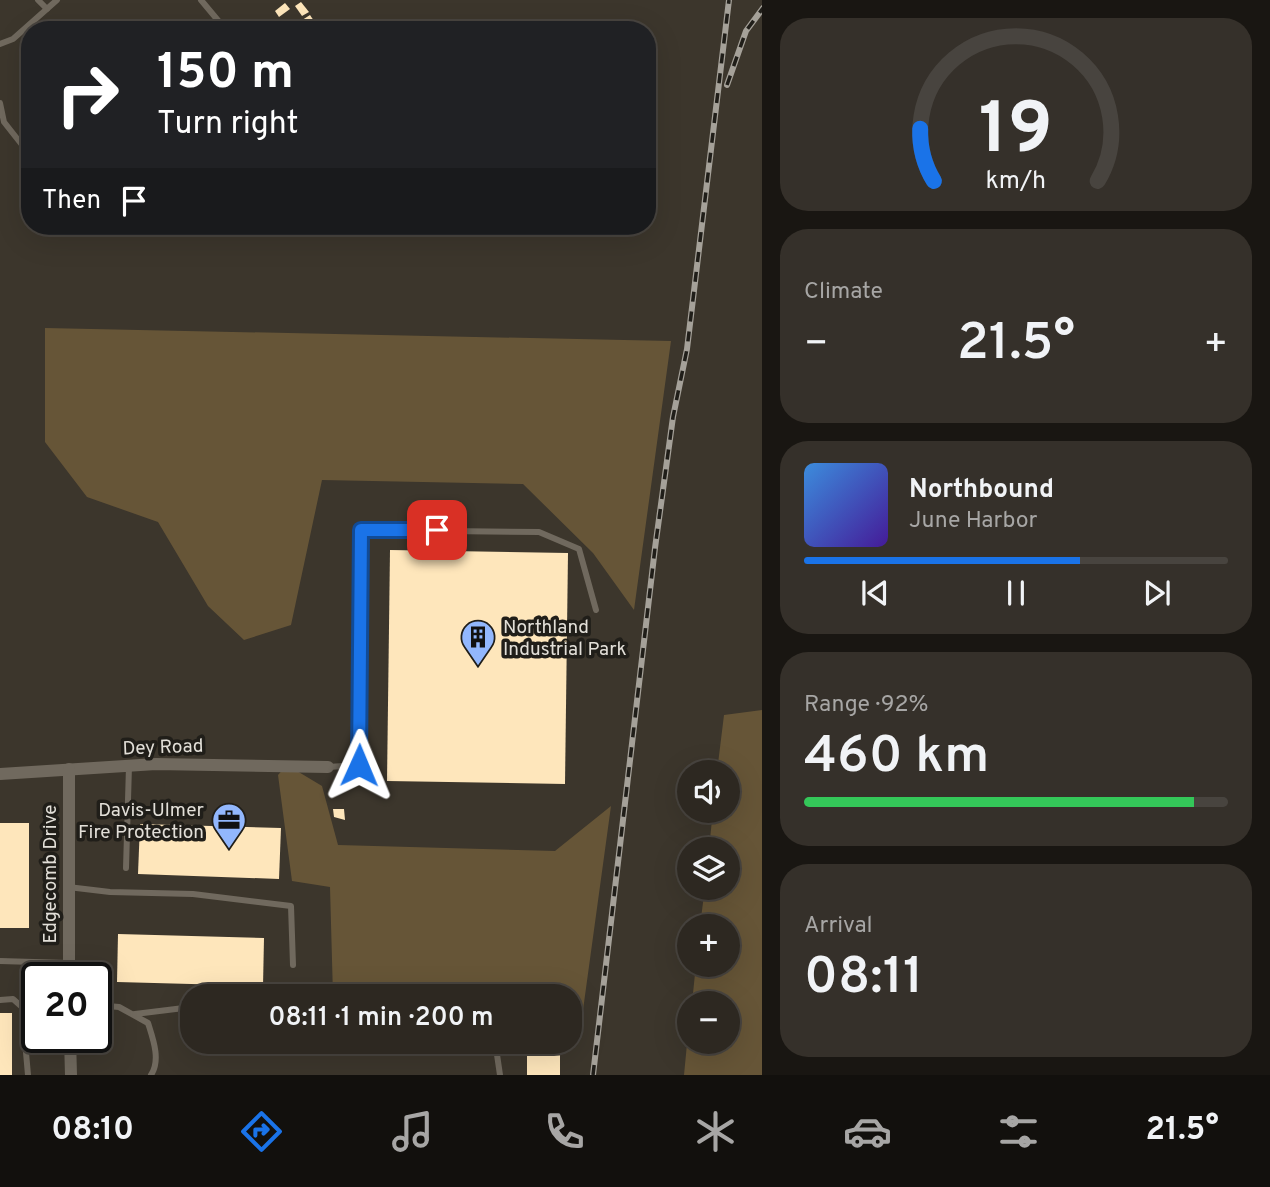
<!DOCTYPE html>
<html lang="en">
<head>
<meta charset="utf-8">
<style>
  :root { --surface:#2d2821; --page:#35302a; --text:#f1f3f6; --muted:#a7a6a5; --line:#48443f; --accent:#1a73e8 }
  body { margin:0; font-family:Overpass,sans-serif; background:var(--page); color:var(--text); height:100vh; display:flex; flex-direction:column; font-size:26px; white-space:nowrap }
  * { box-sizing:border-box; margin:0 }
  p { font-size:23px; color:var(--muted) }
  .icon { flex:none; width:38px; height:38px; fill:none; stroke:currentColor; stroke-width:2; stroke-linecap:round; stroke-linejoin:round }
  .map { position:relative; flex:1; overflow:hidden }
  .side { display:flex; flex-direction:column; gap:18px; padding:18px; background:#191612; width:508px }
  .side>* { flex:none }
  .guide { position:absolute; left:21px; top:21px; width:635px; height:214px; border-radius:28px; box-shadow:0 7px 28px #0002,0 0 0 2px var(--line); background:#202124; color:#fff; overflow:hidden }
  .tools { position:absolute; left:677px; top:760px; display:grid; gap:14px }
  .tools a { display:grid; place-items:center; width:63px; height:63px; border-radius:50%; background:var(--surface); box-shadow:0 7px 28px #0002,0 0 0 2px var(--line); font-size:35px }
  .speed { position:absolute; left:21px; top:962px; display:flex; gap:14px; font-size:35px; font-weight:700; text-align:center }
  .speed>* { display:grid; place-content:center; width:91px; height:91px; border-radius:50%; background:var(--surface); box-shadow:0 7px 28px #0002,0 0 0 2px var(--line); line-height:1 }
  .speed .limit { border:4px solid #111; border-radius:10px; background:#fff; color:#111 }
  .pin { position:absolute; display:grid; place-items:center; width:60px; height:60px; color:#fff; margin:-30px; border-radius:14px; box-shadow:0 4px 10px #0006 }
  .me { position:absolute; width:77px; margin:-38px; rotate:1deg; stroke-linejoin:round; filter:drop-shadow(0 0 5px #0008) }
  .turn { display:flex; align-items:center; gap:24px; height:147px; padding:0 21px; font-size:32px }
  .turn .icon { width:91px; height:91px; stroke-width:2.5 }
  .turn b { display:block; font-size:49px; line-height:60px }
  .then { display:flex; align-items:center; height:66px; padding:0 21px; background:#0003; gap:14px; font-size:26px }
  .big { font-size:52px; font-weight:600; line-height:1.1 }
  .side .widget { flex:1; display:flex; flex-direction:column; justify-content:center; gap:10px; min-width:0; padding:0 24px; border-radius:28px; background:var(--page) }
  .side .dial { align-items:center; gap:0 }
  .dial svg { height:182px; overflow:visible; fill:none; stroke:var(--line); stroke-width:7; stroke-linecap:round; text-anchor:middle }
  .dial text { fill:var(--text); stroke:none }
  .song { display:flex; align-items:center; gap:21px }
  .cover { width:84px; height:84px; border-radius:10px; background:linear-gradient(135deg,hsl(210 70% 55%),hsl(260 70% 35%)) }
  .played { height:7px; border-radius:4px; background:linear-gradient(90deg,var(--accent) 65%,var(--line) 65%) }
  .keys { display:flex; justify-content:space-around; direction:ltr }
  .heat { display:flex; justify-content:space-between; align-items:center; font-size:38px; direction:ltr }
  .charge { height:10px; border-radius:5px; background:linear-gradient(90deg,#34c759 92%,var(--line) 0) }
  .trip { position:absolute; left:180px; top:984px; width:402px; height:70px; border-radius:28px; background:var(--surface); box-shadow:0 7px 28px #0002,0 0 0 2px var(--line); font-weight:600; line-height:70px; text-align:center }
  .tab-bar { display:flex; height:112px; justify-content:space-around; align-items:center; background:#12100d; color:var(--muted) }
  .tab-bar .icon { width:49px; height:49px }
  .tab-bar .current { color:var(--accent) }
  .tab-bar b { font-size:32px; color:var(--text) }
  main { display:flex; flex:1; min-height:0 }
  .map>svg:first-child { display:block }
</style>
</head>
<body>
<main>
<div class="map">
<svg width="763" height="1075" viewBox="0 0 763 1075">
  <rect width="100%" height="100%" fill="#3c362c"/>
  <g fill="#665537">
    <path d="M45,328L671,341L634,610L593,553L523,484L322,480L291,625L244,640L208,606L158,522L87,497L45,442Z"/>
    <path d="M762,710V1075H684L689,1023L690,1041H728V1003H692L696,964H728V926H700L705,887H728V849H709L713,810H728V772H717L724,715Z"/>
    <path d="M287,765L322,786L338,845L555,851L611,806L583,1010L571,1009L570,996H333L330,887L292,881L278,775Z"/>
  </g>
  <g fill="#fee6bb">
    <path d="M301,2L309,12L302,16L295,6Z"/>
    <path d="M285,3L290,9L279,17L275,11Z"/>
    <path d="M310,15L314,21L304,28L299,22Z"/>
    <path d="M390,550L568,553L565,784L387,781Z"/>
    <path d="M333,809H344L345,820L334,817Z"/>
    <rect x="0" y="823" width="29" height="105"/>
    <path d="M140,824L281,828L279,879L138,874Z"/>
    <path d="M118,934L264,938L263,986L117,982Z"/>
    <rect x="0" y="1013" width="12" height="62"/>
    <rect x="527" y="1041" width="33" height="34"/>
  </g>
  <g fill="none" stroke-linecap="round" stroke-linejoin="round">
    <g stroke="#70695e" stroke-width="6">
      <path d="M38,0L47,9"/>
      <path d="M201,0L226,30"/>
      <path d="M0,44L13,39L57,0"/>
      <path d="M0,103L4,122L30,155"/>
      <path d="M107,226H126"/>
      <path d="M328,767L359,765L361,530L539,532L579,549L596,610"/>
      <path d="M126,868L129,766"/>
      <path d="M68,887L110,892L193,894L291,906L293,965"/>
      <path d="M0,961L68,963"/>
      <path d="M0,1000L13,999L22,1007L28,1075"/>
      <path d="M96,1005L119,1007L148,1023C153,1039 161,1060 151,1075"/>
      <path d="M135,1014L192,1007"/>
      <path d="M495,1041L500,1075"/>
    </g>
    <g stroke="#70695e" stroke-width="12">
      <path d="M0,774L156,764L328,767"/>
      <path d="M69,978V769"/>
      <path d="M70,1038L71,1075"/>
    </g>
    <g stroke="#a5a199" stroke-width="6">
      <g id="rail">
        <path d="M727,85L746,31L763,8"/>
        <path d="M593,1075L655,548L673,417L687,349L729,0"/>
      </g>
    </g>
    <use href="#rail" stroke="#201e19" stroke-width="3.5" stroke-dasharray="10" stroke-linecap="butt"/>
  </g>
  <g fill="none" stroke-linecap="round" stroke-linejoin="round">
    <g stroke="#114b97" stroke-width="18">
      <path id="route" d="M359,765L361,530H437"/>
    </g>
    <use href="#route" stroke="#1a73e8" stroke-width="12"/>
  </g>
  <defs>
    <g id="building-pin" transform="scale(1.75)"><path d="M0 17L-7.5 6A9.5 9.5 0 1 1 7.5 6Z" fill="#92b7fd" stroke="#201e19"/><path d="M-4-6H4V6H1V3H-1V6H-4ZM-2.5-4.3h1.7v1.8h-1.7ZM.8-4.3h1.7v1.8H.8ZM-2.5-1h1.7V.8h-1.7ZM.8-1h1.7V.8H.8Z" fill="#111"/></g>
    <g id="office-pin" transform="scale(1.75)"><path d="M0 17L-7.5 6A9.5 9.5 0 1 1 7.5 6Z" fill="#92b7fd" stroke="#201e19"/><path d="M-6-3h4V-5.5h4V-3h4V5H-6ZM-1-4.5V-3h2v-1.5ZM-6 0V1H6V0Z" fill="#111"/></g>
  </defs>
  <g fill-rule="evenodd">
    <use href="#building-pin" x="478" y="637"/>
    <use href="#office-pin" x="229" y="820"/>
  </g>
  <g text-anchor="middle" stroke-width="7" stroke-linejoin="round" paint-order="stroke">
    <g font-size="19" fill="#e2dfd8" stroke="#201e19" text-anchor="start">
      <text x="503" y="633">Northland<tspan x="503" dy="22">Industrial Park</tspan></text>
      <text x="204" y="816" text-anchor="end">Davis-Ulmer<tspan x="204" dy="22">Fire Protection</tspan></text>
    </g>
    <g font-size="19" fill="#e2dfd8" stroke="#201e19">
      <text transform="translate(163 746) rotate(-2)" y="7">Dey Road</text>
      <text transform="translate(49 874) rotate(-90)" y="7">Edgecomb Drive</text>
    </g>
  </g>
</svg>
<div class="tools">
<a><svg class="icon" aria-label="sound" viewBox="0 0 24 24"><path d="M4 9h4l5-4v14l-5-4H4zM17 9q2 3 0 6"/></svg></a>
<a><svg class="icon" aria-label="layers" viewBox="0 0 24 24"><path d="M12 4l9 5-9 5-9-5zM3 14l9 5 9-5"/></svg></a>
<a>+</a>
<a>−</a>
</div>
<div class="speed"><div class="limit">20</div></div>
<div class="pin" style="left:437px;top:530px;background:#d93025"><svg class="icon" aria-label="arrive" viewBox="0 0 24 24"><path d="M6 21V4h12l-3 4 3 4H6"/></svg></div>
<svg class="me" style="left:359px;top:765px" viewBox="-20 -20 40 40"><path d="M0-17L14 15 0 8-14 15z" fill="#1a73e8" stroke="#fff" stroke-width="4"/></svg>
<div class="trip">08:11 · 1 min · 200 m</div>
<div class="guide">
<div class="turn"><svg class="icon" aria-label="right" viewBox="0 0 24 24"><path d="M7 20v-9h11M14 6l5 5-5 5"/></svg><div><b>150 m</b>Turn right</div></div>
<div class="then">Then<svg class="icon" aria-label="arrive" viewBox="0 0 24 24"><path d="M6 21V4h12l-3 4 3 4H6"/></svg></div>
</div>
</div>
<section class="side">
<div class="widget dial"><svg viewBox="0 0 100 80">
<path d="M14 69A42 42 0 1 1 86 69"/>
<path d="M14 69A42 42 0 0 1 8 46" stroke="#1a73e8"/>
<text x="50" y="56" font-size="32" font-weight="700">19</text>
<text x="50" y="72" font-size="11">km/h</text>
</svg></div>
<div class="widget"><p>Climate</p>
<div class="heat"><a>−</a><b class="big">21.5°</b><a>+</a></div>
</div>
<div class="widget">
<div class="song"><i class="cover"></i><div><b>Northbound</b><p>June Harbor</p></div></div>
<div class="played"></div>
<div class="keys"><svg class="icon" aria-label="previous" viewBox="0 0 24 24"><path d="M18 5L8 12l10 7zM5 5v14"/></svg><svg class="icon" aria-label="pause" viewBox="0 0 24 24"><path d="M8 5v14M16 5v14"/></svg><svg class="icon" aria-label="next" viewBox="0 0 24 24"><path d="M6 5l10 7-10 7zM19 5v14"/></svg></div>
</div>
<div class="widget"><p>Range · 92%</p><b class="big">460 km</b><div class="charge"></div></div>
<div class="widget"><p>Arrival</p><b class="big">08:11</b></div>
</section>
</main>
<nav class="tab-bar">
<b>08:10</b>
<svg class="icon current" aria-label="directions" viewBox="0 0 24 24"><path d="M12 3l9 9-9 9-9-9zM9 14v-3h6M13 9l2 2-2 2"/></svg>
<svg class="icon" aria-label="music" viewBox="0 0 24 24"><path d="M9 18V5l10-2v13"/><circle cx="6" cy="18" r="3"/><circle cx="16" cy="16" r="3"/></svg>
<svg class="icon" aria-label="phone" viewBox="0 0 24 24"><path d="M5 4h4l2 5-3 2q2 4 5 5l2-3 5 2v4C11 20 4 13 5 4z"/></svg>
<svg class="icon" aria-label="climate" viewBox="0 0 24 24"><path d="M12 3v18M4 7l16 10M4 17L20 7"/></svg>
<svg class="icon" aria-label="car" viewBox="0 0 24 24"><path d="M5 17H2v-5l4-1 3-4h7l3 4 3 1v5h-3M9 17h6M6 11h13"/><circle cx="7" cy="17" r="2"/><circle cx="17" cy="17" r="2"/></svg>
<svg class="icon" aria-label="filters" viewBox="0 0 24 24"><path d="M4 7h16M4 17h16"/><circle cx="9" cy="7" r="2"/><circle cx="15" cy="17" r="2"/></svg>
<b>21.5°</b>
</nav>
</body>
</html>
